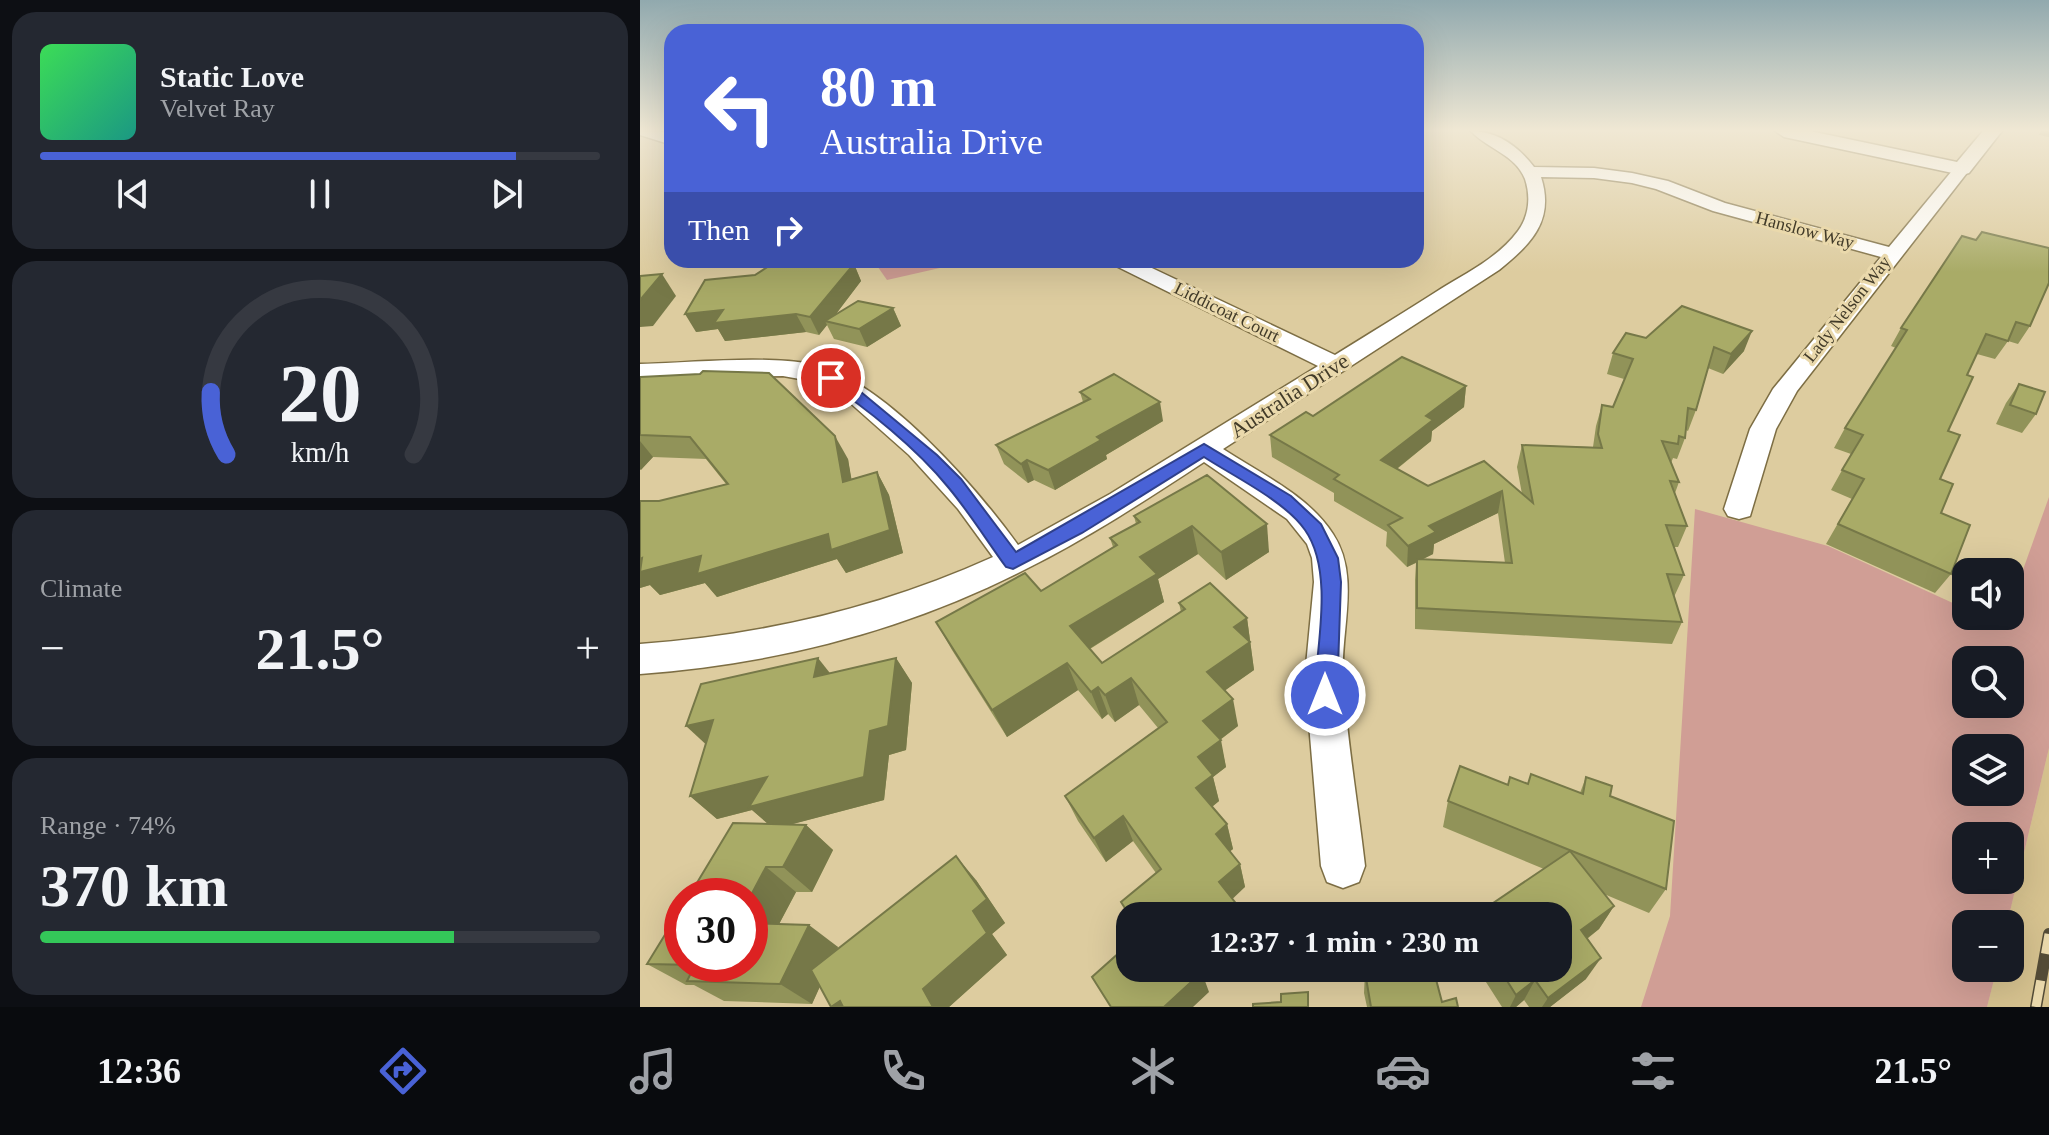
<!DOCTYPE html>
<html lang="en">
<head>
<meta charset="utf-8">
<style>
  :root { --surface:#171b24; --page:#242831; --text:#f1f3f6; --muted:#9ea1a6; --line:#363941; --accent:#4962d6 }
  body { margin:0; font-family:"Times New Roman",serif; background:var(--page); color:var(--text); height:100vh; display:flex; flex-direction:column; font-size:30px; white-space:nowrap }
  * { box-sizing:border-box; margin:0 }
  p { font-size:26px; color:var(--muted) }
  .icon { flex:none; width:44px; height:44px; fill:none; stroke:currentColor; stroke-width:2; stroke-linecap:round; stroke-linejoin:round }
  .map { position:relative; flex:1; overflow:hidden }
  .drawer { display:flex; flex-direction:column; gap:12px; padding:12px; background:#0d0f14; width:640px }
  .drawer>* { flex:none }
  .top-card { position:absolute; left:24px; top:24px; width:760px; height:244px; border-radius:24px; box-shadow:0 8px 32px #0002; background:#4962d6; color:#fff; overflow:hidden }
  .fabs { position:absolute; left:1312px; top:558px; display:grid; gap:16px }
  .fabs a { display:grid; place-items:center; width:72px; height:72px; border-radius:16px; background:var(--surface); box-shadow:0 8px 32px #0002; font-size:40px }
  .speed { position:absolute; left:24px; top:878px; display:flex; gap:16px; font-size:40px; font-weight:700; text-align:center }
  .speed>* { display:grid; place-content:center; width:104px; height:104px; border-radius:50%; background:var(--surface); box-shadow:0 8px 32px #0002; line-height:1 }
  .speed .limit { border:12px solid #d22; background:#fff; color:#111 }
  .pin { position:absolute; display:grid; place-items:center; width:68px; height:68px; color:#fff; margin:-34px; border:4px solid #fff; border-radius:50%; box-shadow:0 2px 8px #0007 }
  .me { position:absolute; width:88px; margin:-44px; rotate:0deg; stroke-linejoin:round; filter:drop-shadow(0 0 6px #0008) }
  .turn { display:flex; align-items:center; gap:28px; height:168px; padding:0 24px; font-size:36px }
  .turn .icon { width:104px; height:104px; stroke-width:2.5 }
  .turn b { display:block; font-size:56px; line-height:68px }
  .then { display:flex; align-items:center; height:76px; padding:0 24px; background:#0003; gap:16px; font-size:30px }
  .big { font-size:60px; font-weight:700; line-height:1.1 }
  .drawer .widget { flex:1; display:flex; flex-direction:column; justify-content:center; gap:12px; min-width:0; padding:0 28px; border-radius:24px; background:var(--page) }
  .drawer .dial { align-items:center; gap:0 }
  .dial svg { height:208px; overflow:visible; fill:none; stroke:var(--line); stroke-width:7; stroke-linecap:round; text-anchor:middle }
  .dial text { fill:var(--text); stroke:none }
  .song { display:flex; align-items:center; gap:24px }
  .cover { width:96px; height:96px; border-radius:12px; background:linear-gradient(135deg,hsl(130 70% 55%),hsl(170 70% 35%)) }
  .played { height:8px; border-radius:4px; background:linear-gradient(90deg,var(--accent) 85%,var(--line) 85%) }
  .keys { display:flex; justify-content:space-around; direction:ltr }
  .heat { display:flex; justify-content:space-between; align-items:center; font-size:44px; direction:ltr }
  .charge { height:12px; border-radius:6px; background:linear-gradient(90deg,#34c759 74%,var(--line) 0) }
  .trip { position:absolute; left:476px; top:902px; width:456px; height:80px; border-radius:24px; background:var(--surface); box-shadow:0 8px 32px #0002; font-weight:700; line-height:80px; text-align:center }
  .dock { display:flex; height:128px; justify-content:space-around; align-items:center; background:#090b0e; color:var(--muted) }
  .dock .icon { width:56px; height:56px }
  .dock .active { color:var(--accent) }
  .dock b { font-size:36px; color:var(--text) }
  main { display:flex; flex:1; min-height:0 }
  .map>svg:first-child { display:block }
</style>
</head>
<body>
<main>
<section class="drawer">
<div class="widget">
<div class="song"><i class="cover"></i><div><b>Static Love</b><p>Velvet Ray</p></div></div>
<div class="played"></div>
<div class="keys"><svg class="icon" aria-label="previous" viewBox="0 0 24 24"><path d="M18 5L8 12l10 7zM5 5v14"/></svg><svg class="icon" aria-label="pause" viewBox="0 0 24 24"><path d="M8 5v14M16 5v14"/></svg><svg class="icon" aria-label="next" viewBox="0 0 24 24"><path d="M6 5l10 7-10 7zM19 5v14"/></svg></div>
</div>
<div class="widget dial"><svg viewBox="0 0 100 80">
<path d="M14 69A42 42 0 1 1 86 69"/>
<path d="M14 69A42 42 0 0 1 8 45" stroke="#4962d6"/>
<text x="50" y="56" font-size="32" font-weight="700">20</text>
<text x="50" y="72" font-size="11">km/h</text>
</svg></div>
<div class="widget"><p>Climate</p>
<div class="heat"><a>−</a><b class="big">21.5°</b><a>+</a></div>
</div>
<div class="widget"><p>Range · 74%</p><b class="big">370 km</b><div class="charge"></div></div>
</section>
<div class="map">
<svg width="1409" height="1007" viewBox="0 0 1409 1007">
  <rect width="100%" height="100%" fill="#ddcc9f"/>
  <path fill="#d6c28f" d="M1409,748V1007H1347L1357,968H1370V924H1367Z"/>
  <g fill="#d09e95" fill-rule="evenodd">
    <path d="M233,260H335L247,280Z"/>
    <path d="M1409,497V748L1367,924H1326V968H1357L1347,1007H1001L1030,916L1055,509L1188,546L1326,609V616H1341L1363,626L1367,616H1370V606ZM1326,660H1370V704H1326ZM1326,748H1370V792H1326ZM1326,836H1370V880H1326Z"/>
  </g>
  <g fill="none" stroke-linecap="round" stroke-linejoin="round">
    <g stroke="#7d6e44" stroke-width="3">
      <g id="minor">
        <path d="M0,131H19L32,135V145L0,135Z"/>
        <path d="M831,131C857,131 878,146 894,167L954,168L992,173L1028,181L1085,203L1249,247L1316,166H1328L1330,169L1157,391L1136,429L1110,516L1099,519L1088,516L1084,509L1110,429L1133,389L1241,257L1073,211L1016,189L992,183L954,178L901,177C915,221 891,244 859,270L583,449C621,474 668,495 693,534C721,576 700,631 703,678C707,741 718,804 725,866L719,882L703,888L687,882L681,866L665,676L674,582L672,558L667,544L647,519L564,462C506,500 448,538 386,569C265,631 135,664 0,674V644C124,635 240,608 353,557L318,509L269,455L208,401L182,383L143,376L0,378V364C50,363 123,355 171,364C242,378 336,487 378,545L470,494L678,366L472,264L469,260H495L695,355C730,333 765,312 799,290C826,273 858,258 878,231C889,216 891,197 885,179C875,154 847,149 831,131Z"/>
      </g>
    </g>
    <g stroke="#7d6e44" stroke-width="3">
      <path id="tertiary" d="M1135,131H1170L1317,162L1343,131H1362L1329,173L1322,175L1144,137Z"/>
    </g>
    <use href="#minor" fill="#fff" fill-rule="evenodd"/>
    <use href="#tertiary" fill="#fff" fill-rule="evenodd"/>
    <g stroke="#544c37" stroke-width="12">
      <path id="rail" d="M1396,1007L1409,934"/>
    </g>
    <use href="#rail" stroke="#ead9ac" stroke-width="9" stroke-dasharray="27" stroke-linecap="butt"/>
  </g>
  <g fill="#919359" fill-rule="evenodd">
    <path d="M1401,131H1409V137L1399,135Z"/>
    <path d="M1336,240L1390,326L1378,344L1368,341L1355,359L1337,354L1327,375L1308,431L1300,479L1301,513L1311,574L1295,593L1186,544L1212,499L1191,490L1211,454L1194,448L1205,428L1256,348L1251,346L1261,328Z"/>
    <path d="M214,264L221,281L195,315L253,308L261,326L227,347L194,339L187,325L179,335L166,332L85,341L78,329L56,332L115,275L167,266Z"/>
    <path d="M1006,338L1104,351L1083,374L1068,368L1056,410L1048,431L1046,430L1045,438L1037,459L1033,458L1031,463L1039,482L1035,493L1047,526L1038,547H1034L1044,575L1034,597L1042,622L1032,644L775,629V580L776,563L767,567L746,546L747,532L694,501V493L632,457L630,435L673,416L826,386L824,407L792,431L791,441L757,469L788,486L882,494L877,467L882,445L953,447L956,426L962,405L973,407L984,379L967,374L973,353ZM858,513L865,563L783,559L793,554L794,544Z"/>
    <path d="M0,377L208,459L211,479L237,472L249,495L263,553L206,573L197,559L77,597L65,583L20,595L10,585L0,588V501H19L86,484L66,459L13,457L0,470Z"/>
    <path d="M1379,384L1396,414L1382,433L1356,424L1366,403Z"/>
    <path d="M440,392L523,421L466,455L467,459L415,490L394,480L388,483L364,464L356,445L443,402Z"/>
    <path d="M567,475L629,552L586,580L558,554L518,579L524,602L450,649L462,663L541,612L539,603L607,618L614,670L585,690L598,726L580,740L586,767L573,777L579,801L572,807L587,824L593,849L590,851L600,864L605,887L490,916V919L481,902L516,873L493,841L466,862L438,821L425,796L518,728L499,705L475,722L468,714L462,719L438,690L367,737L312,650L296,622L401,591L473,547L470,538L496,524L494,516Z"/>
    <path d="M256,658L272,683L266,750L249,755L244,800L152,824L166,825L193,850L172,892H156L139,924L198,947L196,950L336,880L365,923L352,934L367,955L309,1007H191L180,986L172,1004L84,1001L54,985H46L7,964L128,824L112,810L77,819L50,796L190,673Z"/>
    <path d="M946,777L970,796L1026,889L1009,913L964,894L974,906L959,929L947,939L946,979L910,1007H889L884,1000L876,1007H862L837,968H918L904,869L803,827L808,801L868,785L888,784L940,793Z"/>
    <path d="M725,972L802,1002L818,1007H727L724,993Z"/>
  </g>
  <g fill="#767848">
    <path d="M214,264L221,281L190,322L185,321L187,325L179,335L170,317Z"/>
    <path d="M22,274L36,296L13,326L0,327V300Z"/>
    <path d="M253,308L261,326L227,347L219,329Z"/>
    <path d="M83,310L156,314L166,332L85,341L78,329L56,332L45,314Z"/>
    <path d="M1112,331L1104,351L1083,374L1091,354Z"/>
    <path d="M826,386L824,407L792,431L791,441L740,482L741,460L786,416Z"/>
    <path d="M520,402L523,421L466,455L467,459L415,490L408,470L457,437Z"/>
    <path d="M195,436L208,459L216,505L203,482Z"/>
    <path d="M0,441L13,457L1,470L0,469Z"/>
    <path d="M387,460L394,480L388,483L381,464Z"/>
    <path d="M237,472L249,495L263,553L206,573L197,559L77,597L65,583L20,595L10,585L0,588V559Z"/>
    <path d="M862,491L858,513L794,544L793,554L767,567L768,546L789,526Z"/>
    <path d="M627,524L629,552L586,580L581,552Z"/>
    <path d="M552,526L558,554L518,579L524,602L441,654L430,626L500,557Z"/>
    <path d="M607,618L614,670L573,699L567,672L594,627Z"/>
    <path d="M178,658L197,682L174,677Z"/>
    <path d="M256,658L272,683L266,750L249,755L244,800L134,829L112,810L77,819L50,796L127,777L230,731Z"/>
    <path d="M427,663L438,690L367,737L352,710Z"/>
    <path d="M491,678L499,705L475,722L465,695Z"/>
    <path d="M458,687L468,714L462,719L451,692Z"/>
    <path d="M593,699L598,726L569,748L563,721Z"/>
    <path d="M73,720L72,750L46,726Z"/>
    <path d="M581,740L586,767L573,777L579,801L563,814L556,788L558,757Z"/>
    <path d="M483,816L493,841L466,862L454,838Z"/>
    <path d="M587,824L593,849L582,858L576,834Z"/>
    <path d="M166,825L193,850L172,892L143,867Z"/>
    <path d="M316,856L336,880L365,923L352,934L367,955L309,1007H293L283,989L333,911Z"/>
    <path d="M600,864L605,887L585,906L579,882Z"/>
    <path d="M126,867L156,892L128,945L110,933V897Z"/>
    <path d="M974,906L959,929L928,953L941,930Z"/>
    <path d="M169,925L198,947L172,1004L140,984Z"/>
    <path d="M961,958L946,979L910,1007H902L908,998Z"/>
    <path d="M557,968H579L565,981L569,992L553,1007H524Z"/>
    <path d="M895,980L884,1000L876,1007H870L876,995Z"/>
    <path d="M200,1001L209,1007H192Z"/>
  </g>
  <g fill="#a9ab67" stroke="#767848" stroke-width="2">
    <path d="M1342,232L1409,248V283L1390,326L1376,322L1368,341L1346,334L1327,375L1333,377L1308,431L1320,435L1300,479L1313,484L1301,513L1330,525L1311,574L1198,524L1224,479L1202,470L1223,435L1205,428L1267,330L1261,328L1322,236L1336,240Z"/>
    <path d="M165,262L163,266L214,264L170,317L156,314L74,323L83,310L45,314L65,280L115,275L129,266Z"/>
    <path d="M22,274L0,300V276Z"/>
    <path d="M218,301L253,308L219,329L185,321Z"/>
    <path d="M1042,306L1112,331L1091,354L1074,347L1056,410L1048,408L1045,438L1039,436L1038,444L1022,441L1039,482L1030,481L1047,526L1026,525L1044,575L1027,574L1042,622L777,608V559L872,563L862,491L789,526L796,532L768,546L748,525L762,518L694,479L699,475L630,435L666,412L673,416L762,357L826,386L786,416L793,420L741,460L788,486L844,461L893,503L882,445L962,448L958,434L962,405L973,407L993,359L973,353L986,333L1006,338Z"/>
    <path d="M63,371L129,373L195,436L203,482L237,472L250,530L191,550L188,534L57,574L61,556L0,572L2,558L0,559V501H19L88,484L50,437L0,435V377L60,374Z"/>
    <path d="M474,374L520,402L457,437L461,440L408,470L387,460L381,464L356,445L450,399L440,392Z"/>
    <path d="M1379,384L1405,392L1396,414L1370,405Z"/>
    <path d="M567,475L627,524L581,552L552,526L500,557L517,574L430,626L462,663L545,609L539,603L570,583L607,618L594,627L610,642L567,672L593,699L563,721L581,740L558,757L573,775L556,788L587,824L576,834L600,864L579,882L606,916H490L481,902L521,869L483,816L454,838L425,796L527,722L491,678L465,695L458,687L451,692L427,663L352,710L296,622L385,573L401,591L477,545L470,538L500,522L494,516Z"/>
    <path d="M178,658L174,677L256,658L248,726L230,731L224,777L109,807L127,777L50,796L73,720L46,726L61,684Z"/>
    <path d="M820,766L868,785L870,777L888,784L891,774L943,794L946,777L972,786L970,796L1034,821L1026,889L808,801Z"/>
    <path d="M93,823L166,825L143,867H126L110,897L49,896Z"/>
    <path d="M930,851L974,906L941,930L961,958L908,998L895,980L876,995L859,968H918V916H834Z"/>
    <path d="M316,856L347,899L333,911L347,933L283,989L293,1007H203L200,1001L191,1007L171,970Z"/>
    <path d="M42,907V964H110V923L169,925L140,984L47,981L55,965L7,964Z"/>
    <path d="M490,943V968H559L562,972L524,1007H471L452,977Z"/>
    <path d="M745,968H793L802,1002L816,998L818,1007H731L725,972Z"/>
    <path d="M668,992V1007H613V1004L641,1002V994Z"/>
  </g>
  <linearGradient id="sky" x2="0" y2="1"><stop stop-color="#91a9ae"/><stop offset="0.48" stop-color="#f0e8d4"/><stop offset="1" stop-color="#f0e8d4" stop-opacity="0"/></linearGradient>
  <rect width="1409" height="272" fill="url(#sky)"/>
  <path fill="#4962d6" stroke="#2f408b" stroke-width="2" d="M191,374L215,387L297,455L321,479L376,552L564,444L651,496L681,524L698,558L701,582L697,695L694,702L685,704L677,702L674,695C677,646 694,571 665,530C645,501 593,476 564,457L442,533L373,569L366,567C347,541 329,512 308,487C277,449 227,408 186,382V375Z"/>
  <g text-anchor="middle" stroke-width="6" stroke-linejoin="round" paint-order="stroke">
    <g font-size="18" fill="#423b29" stroke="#ead9ac">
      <text transform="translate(1165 230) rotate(15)" y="6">Hanslow Way</text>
      <text transform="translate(1207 309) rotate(-52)" y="6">Lady Nelson Way</text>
      <text transform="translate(587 312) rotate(26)" y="6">Liddicoat Court</text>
    </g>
    <g font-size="22" fill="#423b29" stroke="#ead9ac">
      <text transform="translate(649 395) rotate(-33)" y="8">Australia Drive</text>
    </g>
  </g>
</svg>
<div class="fabs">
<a><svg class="icon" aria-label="sound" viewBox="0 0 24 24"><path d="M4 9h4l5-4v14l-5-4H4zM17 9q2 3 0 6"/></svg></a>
<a><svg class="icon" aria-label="search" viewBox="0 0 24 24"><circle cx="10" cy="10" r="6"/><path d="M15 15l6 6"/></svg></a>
<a><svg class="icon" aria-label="layers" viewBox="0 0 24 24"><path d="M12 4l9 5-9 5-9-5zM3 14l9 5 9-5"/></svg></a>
<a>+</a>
<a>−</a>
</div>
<div class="speed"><div class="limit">30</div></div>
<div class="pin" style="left:191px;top:378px;background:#d93025"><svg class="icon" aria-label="arrive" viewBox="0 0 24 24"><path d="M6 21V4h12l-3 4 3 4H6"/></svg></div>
<svg class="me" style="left:685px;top:695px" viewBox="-20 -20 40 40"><circle r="17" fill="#4962d6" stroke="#fff" stroke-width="3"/><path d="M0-11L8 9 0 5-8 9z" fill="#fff"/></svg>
<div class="trip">12:37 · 1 min · 230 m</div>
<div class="top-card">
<div class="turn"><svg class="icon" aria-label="left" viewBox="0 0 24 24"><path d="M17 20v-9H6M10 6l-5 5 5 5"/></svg><div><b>80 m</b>Australia Drive</div></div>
<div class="then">Then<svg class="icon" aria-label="right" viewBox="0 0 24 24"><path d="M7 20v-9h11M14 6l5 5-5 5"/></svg></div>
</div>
</div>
</main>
<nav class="dock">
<b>12:36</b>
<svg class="icon active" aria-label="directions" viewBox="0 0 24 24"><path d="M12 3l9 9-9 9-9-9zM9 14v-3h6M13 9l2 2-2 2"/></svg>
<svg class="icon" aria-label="music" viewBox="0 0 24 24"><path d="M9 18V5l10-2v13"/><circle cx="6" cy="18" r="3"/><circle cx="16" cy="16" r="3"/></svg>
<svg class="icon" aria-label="phone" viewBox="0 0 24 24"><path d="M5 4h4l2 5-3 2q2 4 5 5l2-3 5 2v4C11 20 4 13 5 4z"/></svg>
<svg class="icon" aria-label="climate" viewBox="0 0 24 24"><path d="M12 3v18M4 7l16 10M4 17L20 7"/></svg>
<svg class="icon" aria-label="car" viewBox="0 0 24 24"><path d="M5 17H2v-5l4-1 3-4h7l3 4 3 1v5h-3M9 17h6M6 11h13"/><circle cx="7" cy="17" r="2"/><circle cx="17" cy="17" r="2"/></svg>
<svg class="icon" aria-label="filters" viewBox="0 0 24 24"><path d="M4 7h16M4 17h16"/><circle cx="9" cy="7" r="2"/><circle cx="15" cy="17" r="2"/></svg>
<b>21.5°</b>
</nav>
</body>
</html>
